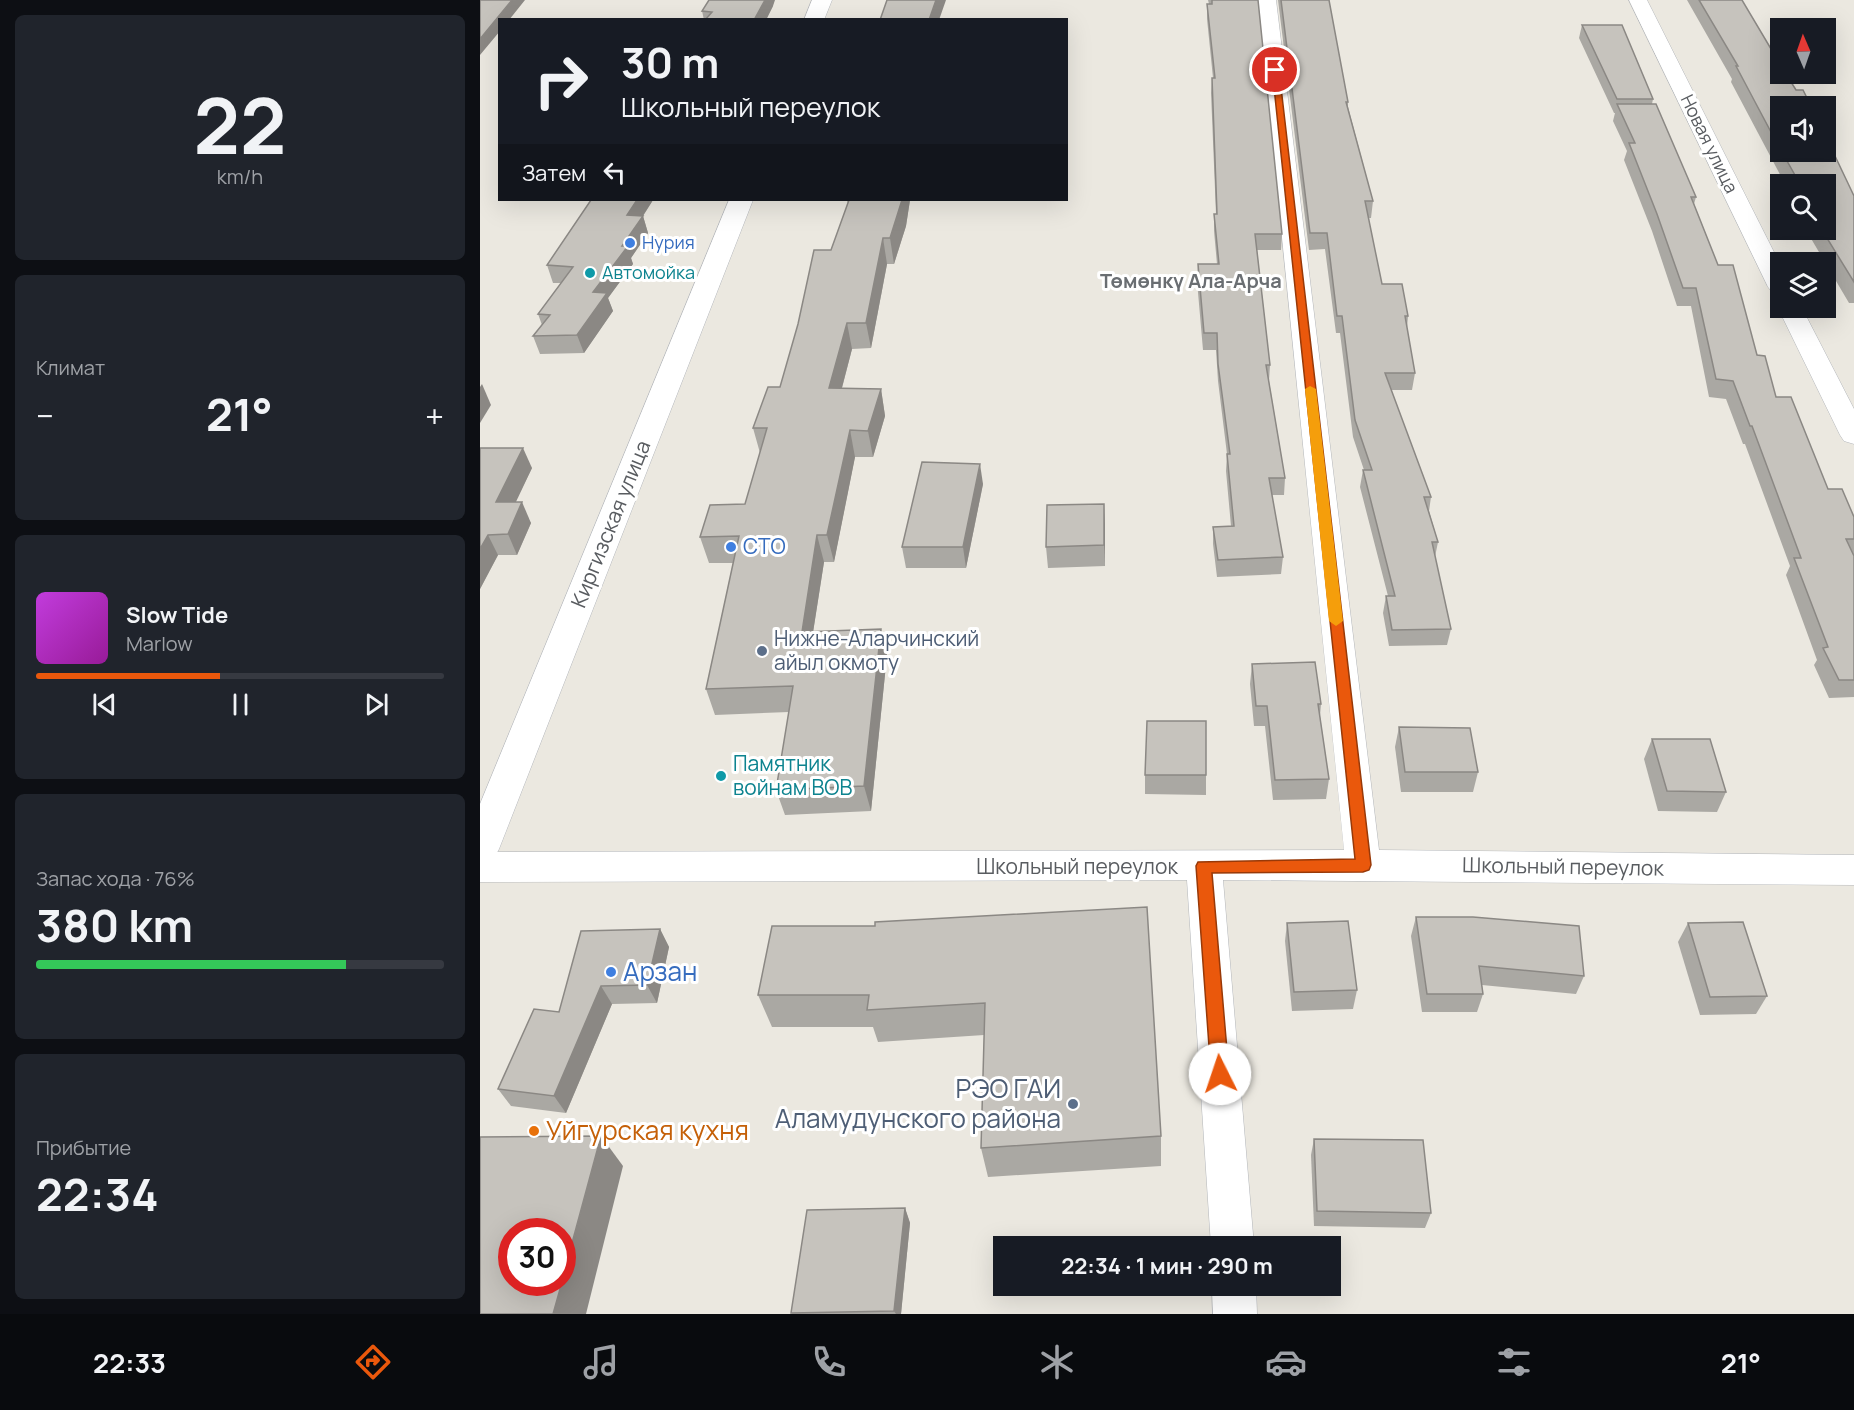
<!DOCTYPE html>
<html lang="ru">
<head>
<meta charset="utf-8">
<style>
  :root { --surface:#171b24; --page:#20242c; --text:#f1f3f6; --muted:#9ea1a6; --line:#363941; --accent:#ea580c }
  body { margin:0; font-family:Manrope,sans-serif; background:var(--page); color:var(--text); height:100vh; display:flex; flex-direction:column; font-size:22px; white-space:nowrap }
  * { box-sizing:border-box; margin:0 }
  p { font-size:20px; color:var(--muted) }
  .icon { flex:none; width:33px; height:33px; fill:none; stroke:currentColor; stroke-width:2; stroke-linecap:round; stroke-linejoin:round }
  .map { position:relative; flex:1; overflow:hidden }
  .sheet { display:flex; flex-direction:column; gap:15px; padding:15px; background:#0d0f14; width:480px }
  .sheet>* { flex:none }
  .hud { position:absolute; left:18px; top:18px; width:570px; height:183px; border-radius:0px; box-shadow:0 6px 24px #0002; background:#171b24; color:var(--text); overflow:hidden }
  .needle { width:39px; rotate:358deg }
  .tools { position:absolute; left:1290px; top:18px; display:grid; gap:12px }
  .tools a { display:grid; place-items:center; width:66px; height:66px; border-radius:0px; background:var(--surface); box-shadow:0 6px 24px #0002; font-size:30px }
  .speed { position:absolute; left:18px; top:1218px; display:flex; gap:12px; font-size:30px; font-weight:700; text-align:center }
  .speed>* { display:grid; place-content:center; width:78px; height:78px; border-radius:50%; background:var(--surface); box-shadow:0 6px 24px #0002; line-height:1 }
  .speed .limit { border:9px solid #d22; background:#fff; color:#111 }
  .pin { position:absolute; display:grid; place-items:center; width:51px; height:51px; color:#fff; margin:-26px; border:3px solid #fff; border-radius:50%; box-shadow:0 2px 6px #0007 }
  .me { position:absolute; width:66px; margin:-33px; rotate:356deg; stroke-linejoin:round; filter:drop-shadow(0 0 4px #0008) }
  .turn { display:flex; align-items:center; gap:21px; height:126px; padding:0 24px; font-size:27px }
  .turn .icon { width:78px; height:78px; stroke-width:2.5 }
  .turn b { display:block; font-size:42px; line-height:51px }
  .then { display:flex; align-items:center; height:57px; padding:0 24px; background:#0003; gap:12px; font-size:22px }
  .big { font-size:45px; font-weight:700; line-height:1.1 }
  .sheet .tile { flex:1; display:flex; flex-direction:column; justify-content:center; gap:9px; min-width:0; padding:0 21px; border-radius:9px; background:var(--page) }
  .sheet .dial { align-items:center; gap:0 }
  .dial b { font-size:78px; line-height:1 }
  .song { display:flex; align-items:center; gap:18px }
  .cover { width:72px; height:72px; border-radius:9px; background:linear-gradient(135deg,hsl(290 70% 55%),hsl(300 70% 35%)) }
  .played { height:6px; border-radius:3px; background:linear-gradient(90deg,var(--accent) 45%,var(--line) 45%) }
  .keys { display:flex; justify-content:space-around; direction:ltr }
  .heat { display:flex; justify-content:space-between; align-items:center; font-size:33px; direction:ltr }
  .charge { height:9px; border-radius:4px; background:linear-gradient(90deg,#34c759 76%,var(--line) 0) }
  .trip { position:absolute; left:513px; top:1236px; width:348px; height:60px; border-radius:0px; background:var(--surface); box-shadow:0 6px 24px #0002; font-weight:700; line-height:60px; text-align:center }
  .tabs { display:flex; height:96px; justify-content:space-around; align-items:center; background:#090b0e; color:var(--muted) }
  .tabs .icon { width:42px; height:42px }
  .tabs .current { color:var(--accent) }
  .tabs b { font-size:27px; color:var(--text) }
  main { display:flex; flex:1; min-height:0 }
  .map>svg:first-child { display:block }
</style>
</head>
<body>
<main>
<section class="sheet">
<div class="tile dial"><b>22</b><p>km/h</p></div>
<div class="tile"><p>Климат</p>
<div class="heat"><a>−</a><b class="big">21°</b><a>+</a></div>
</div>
<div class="tile">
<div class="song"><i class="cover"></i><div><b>Slow Tide</b><p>Marlow</p></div></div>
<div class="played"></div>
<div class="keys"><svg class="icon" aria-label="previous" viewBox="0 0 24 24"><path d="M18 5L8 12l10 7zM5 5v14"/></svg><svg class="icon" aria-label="pause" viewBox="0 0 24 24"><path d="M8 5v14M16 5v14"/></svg><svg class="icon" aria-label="next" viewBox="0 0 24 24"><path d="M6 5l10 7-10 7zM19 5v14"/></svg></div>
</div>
<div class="tile"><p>Запас хода · 76%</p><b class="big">380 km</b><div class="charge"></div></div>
<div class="tile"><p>Прибытие</p><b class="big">22:34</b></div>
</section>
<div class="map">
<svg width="1374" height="1314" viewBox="0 0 1374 1314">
  <rect width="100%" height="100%" fill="#ebe8e0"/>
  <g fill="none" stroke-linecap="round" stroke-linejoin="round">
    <g stroke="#b3b6ba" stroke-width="1">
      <g id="minor">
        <path d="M778,0H796L899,850L1374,855V885L743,880L774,1246H731L707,880L0,882V852L864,850Z"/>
        <path d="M1149,0H1167L1300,264V294L1292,292L1288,287Z"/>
        <path d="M1300,304V308H1322L1374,409V444L1364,441L1360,435L1298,308Z"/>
        <path d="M732,1286H776L777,1314H733Z"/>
      </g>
    </g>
    <g stroke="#b4b7bc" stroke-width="1">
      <g id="secondary">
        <path d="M332,0H352L344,20H324Z"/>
        <path d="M249,200H273L19,849L13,860L0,864V804Z"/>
      </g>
    </g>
    <use href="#minor" fill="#fff" fill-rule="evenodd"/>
    <use href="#secondary" fill="#fff" fill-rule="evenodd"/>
  </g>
  <g fill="#aaa8a3">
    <path d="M728,0H778L802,234L801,250H777L790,365L789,381L805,478L804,495H792L803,557L801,574L737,577L733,544V527L751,526L746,471L747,454L738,381L736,350H723L717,281L718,264H737L734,231V214H736L731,93L732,78H733L727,19V4H729Z"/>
    <path d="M798,0H849L868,102V107L893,201L891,218H888L902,284L928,316L927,328L935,373L932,390H911L951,497L949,511L958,542L955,557L971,629L967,645L909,646L903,613L906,596H908L880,487L883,470H884L873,437L860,333H856L845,249L829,250Z"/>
    <path d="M1207,0H1262L1300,106V152H1346L1374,196V303H1369L1326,230H1346V184H1305L1251,82L1252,79Z"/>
    <path d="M293,6L286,20H224L222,11Z"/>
    <path d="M1102,25L1173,99L1172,104L1216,197L1214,204L1238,265L1296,397L1348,489L1374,517V697L1349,698L1334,665L1337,660L1306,575L1310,566L1265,444H1263L1246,399L1229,397L1211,306H1197L1172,231L1144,160L1147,151L1133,121L1135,113H1134L1099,38Z"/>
    <path d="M111,200H173L163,216L168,233L151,258L153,264L128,298L133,311L104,353L60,354L53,336L62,325L58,314L81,283H73L67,265Z"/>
    <path d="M367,200H430L426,226L414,264H407L391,348L372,349L362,388L401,389L405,416L393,457H375L354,562H344L333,632L407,655L391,811L305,815L296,790L309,712L235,715L226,689L253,563H229L220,537L265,504L280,453L273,428L300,387L368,204Z"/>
    <path d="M0,448L52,468L35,502L51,523L37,555H18L0,589Z"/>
    <path d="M503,484L486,568H426L422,547Z"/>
    <path d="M624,504L625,566L568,568L566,547Z"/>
    <path d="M772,664L841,704L840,716L849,779L846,799L793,800L785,726H774L770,684Z"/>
    <path d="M919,727L998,772L993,792H921L915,747Z"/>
    <path d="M1172,739L1246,792L1237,812L1178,811L1164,759Z"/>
    <path d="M665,775H726V795L665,794Z"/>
    <path d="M936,917L1104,976L1096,994L1002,985L1003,994L997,1012H942L931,936Z"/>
    <path d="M395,922L681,1136V1166L508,1177L501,1148L504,1035L398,1042L393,1027H292L278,995L395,926Z"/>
    <path d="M807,923L877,990L873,1009L812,1011L805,941Z"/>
    <path d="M1208,923L1287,996L1276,1014L1220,1015L1198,942Z"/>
    <path d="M180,929L189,947L177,1003L132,1004L86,1113L31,1106L18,1089L79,1012Z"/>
    <path d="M834,1139L951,1213L945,1228L834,1226L831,1155Z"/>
    <path d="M425,1208L430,1223L421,1314H312L311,1313Z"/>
  </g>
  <g fill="#8b8884">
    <path d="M32,0H45L29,20H20V31L0,55V39Z"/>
    <path d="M285,0H295L293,6L286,20H274Z"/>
    <path d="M456,0H466L459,20H449Z"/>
    <path d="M157,200H173L157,225L163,216L168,233L151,258L153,264L128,298L133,311L104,353L97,335L113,292L142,246L147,215Z"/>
    <path d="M422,200H430L426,226L414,264L410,238Z"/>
    <path d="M403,238L407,264L391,348L386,323Z"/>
    <path d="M367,323L372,349L355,414L349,388Z"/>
    <path d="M2,384L11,405L0,423V387Z"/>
    <path d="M401,389L405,416L393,457L388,431Z"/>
    <path d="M370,430L375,457L354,562L347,535Z"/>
    <path d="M43,448L52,468L26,523L16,502Z"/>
    <path d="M500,464L503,484L486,568L483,547Z"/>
    <path d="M42,502L51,523L37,555L28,534Z"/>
    <path d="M624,504L625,524V566L624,545Z"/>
    <path d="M8,535L18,555L0,589V549Z"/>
    <path d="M337,535L344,562L329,658L322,632Z"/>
    <path d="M401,629L407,655L391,811L384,786Z"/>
    <path d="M180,929L189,947L177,1003L167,985Z"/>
    <path d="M121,986L132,1004L86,1113L74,1096Z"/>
    <path d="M121,1136L143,1166L106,1314H73Z"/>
    <path d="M425,1208L430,1223L421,1314H416L414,1311Z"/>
  </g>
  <g fill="#c6c3bd" stroke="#8b8884" stroke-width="1.5">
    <path d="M0,0H32L0,39Z"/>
    <path d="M229,0H285L274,20H225L232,12L222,11Z"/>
    <path d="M407,0H456L449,20H400Z"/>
    <path d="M732,0H778L802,234H775L790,365H786L805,478H789L803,557L738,560L733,527L754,526L747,454H750L738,364L737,333H724L718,264H739L734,214H737L732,78H735L727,4H732Z"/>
    <path d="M801,0H849L868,102H866L893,201H885L902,284H922L928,316H925L935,373H905L951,497H944L958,542H952L971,629L912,630L906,596H915L883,470H892L875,420L862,316H857L847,233H830Z"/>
    <path d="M1219,0H1262L1300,64V74H1306L1316,90H1323L1331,106H1300V149L1256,66H1258Z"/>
    <path d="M1102,25H1142L1173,99H1137Z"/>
    <path d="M1137,104H1176L1216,197H1211L1238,265H1253L1277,355L1285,356L1296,397H1311L1348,489H1362L1374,517V539H1366L1374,556V680H1359L1343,648L1348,647L1314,558H1321L1272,426H1270L1253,381L1236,379L1216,288H1203L1177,214L1149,143H1155Z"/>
    <path d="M1346,137L1374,196V282L1342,230H1346V184H1320L1302,152H1346Z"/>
    <path d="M111,200H157L147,215L163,216L142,246H148L113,292L127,293L97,335L53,336L70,315L58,314L93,267L67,265Z"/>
    <path d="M369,200H422L410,238H403L386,323H367L349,388L401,389L388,431L370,430L347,535H337L322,632L401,629L384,786L296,790L313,686L226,689L259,536L220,537L230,505L265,504L287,428H273L288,387H300L318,324L334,250H351Z"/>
    <path d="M0,448H43L16,502H42L28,534L8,535L0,549Z"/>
    <path d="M442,462L500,464L483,547H422Z"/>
    <path d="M624,504V545L566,547L567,505Z"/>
    <path d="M835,662L841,704H838L849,779L795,780L787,706H776L772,664Z"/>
    <path d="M667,721H726V775H665Z"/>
    <path d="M919,727L990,728L998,772H925Z"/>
    <path d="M1172,739H1230L1246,792L1187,791Z"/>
    <path d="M667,907L681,1136L501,1148L505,1003L387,1010L389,995H278L292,926H395V922Z"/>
    <path d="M936,917H993L1099,926L1104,976L999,966L1003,994H947Z"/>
    <path d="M868,921L877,990L814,992L807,923Z"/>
    <path d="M1263,922L1287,996L1230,997L1208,923Z"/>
    <path d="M180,929L167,985L121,986L74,1096L18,1089L54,1009L79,1012L101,931Z"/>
    <path d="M121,1136L82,1280V1232H32V1282H82L73,1314H0V1137Z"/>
    <path d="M834,1139L943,1140L951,1213L837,1211Z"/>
    <path d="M425,1208L414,1311L311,1313L327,1210Z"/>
  </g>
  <path fill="#ea580c" stroke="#983908" stroke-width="1.5" d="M792,68L799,70L891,865L889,870L883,872L732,873L749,1074L746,1079L740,1082L734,1079L731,1074L716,866L718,862L875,859Z"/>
  <path fill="#f59e0b" d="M830,386L836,389L863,621L856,626L849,621L825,389Z"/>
  <g fill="#3f7fe0" stroke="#fff" stroke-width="2">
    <circle cx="150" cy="243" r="6"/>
    <circle cx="251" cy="547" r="6"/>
    <circle cx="131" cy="972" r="6"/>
  </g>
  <g fill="#0f9aa8" stroke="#fff" stroke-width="2">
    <circle cx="110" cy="273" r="6"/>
    <circle cx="241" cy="776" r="6"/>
  </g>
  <g fill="#5c6f8a" stroke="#fff" stroke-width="2">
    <circle cx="282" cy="651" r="6"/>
    <circle cx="593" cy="1104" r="6"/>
  </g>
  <circle fill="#e8710a" stroke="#fff" stroke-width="2" cx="54" cy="1131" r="6"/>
  <g text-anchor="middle" stroke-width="6" stroke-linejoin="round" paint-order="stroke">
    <g font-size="18" fill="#595c60" stroke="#fff">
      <text transform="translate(1229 144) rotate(64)" y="6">Новая улица</text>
    </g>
    <g font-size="18" fill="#366cbe" stroke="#fff" text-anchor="start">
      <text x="162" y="249">Нурия</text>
    </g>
    <g font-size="18" fill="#0d838f" stroke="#fff" text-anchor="start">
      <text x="122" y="279">Автомойка</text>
    </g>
    <g font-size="20" font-weight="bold" fill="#6a6e72" stroke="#fff">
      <text x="711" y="288">Төмөнкү Ала-Арча</text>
    </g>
    <g font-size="21" fill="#595c60" stroke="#fff">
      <text transform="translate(131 524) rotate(-68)" y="7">Киргизская улица</text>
      <text x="597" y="874">Школьный переулок</text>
      <text transform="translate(1083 867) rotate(1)" y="7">Школьный переулок</text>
    </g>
    <g font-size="21" fill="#366cbe" stroke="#fff" text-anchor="start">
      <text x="263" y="554">СТО</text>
    </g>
    <g font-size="21" fill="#4e5e75" stroke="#fff" text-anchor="start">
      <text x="294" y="646">Нижне-Аларчинский<tspan x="294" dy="24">айыл окмоту</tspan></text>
    </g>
    <g font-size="21" fill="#0d838f" stroke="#fff" text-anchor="start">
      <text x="253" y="771">Памятник<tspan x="253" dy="24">войнам ВОВ</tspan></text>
    </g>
    <g font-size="26" fill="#366cbe" stroke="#fff" text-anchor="start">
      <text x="143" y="981">Арзан</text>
    </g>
    <g font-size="26" fill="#4e5e75" stroke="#fff" text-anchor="end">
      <text x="581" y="1098">РЭО ГАИ<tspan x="581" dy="30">Аламудунского района</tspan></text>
    </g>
    <g font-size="26" fill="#c56008" stroke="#fff" text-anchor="start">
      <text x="66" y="1140">Уйгурская кухня</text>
    </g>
  </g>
</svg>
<div class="tools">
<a><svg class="needle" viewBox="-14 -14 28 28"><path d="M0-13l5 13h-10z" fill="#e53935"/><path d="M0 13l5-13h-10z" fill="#9ea1a6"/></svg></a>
<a><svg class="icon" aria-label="sound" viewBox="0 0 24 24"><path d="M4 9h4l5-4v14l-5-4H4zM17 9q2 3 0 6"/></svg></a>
<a><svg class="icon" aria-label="search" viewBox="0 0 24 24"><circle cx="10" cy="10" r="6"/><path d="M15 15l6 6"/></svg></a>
<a><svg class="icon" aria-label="layers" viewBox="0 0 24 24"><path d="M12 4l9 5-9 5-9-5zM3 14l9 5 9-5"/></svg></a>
</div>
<div class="speed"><div class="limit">30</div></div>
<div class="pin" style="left:795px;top:70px;background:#d93025"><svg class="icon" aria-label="arrive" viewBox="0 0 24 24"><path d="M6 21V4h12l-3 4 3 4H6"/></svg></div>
<svg class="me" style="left:740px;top:1074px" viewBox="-20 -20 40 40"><circle r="19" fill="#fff"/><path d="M0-13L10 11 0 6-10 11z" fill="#ea580c"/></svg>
<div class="trip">22:34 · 1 мин · 290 m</div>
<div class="hud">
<div class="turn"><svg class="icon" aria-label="right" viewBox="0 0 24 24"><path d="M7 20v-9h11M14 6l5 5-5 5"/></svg><div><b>30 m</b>Школьный переулок</div></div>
<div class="then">Затем<svg class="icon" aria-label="left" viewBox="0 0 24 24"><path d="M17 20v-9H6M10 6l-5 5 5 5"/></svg></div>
</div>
</div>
</main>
<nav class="tabs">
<b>22:33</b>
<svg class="icon current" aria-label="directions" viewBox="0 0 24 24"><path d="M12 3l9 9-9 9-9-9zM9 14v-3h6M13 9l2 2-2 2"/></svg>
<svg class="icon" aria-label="music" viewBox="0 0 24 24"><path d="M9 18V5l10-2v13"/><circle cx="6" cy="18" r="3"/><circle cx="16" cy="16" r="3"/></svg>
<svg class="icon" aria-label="phone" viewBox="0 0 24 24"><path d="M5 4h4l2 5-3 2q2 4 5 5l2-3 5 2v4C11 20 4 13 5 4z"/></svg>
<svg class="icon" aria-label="climate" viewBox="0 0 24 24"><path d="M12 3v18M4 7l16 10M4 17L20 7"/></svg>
<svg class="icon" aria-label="car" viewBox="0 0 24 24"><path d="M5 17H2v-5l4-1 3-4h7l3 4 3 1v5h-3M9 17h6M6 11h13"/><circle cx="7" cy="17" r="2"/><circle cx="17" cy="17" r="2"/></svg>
<svg class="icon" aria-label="filters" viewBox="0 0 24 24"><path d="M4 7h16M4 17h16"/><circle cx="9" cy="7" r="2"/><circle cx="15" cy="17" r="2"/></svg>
<b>21°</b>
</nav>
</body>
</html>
